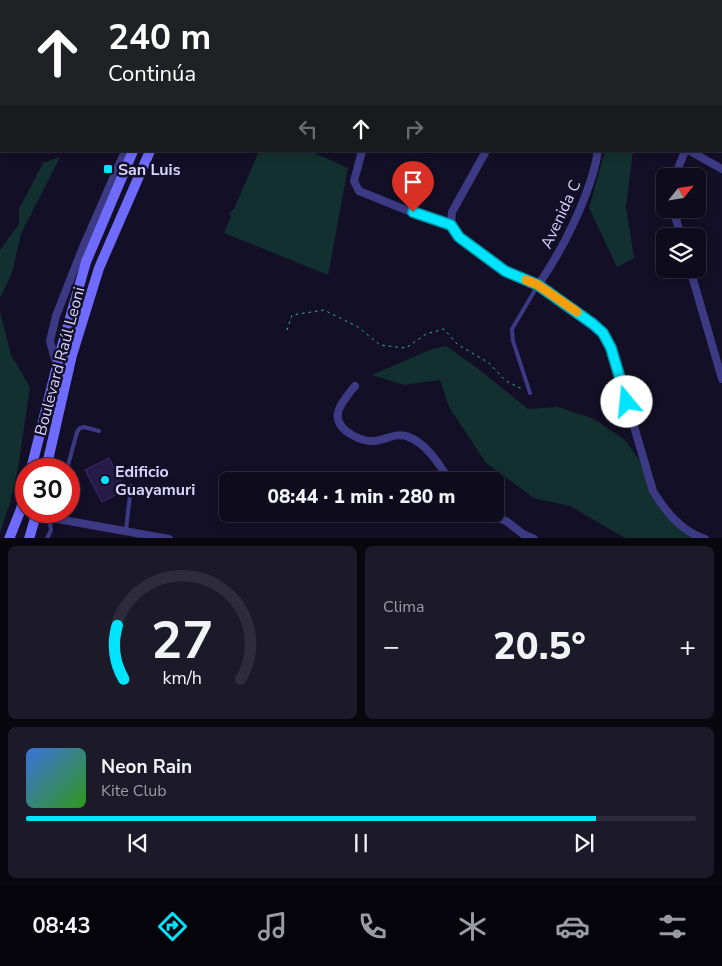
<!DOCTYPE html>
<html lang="es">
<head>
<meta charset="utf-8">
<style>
  :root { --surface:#0e0b1c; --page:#1c1929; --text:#f1f3f6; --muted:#9b9ba3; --line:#2e2b3b; --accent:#00e5ff }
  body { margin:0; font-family:"Nunito Sans",sans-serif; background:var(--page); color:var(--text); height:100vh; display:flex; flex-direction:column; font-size:19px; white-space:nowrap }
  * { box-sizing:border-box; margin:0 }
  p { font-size:16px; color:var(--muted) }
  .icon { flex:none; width:28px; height:28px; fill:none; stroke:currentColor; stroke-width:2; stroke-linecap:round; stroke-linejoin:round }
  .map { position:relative; height:538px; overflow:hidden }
  .details { display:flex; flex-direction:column; gap:8px; padding:8px; background:#08060f; flex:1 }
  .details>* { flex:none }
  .hud { position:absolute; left:0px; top:0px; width:722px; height:152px; box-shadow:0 2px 8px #0003,0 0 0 1px var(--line); background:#202124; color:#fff; overflow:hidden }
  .needle { width:32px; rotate:60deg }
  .buttons { position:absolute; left:656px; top:168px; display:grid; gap:10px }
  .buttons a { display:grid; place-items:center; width:50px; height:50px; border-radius:8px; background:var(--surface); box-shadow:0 2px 8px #0003,0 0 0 1px var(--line); font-size:25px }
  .speed { position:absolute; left:15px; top:458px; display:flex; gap:10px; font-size:25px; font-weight:700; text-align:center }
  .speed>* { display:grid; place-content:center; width:65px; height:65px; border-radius:50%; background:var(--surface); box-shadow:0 2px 8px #0003,0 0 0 1px var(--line); line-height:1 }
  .speed .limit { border:8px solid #d22; background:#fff; color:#111 }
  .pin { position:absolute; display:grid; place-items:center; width:42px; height:42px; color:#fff; margin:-51px -21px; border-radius:50% 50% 50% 0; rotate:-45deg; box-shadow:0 0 5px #0007 }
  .pin .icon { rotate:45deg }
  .me { position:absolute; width:55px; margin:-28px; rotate:343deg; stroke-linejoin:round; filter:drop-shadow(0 0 4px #0008) }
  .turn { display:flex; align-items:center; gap:18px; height:105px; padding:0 25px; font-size:22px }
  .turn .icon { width:65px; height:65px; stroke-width:2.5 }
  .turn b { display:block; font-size:35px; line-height:42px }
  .lanes { display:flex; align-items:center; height:48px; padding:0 25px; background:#0003; justify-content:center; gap:25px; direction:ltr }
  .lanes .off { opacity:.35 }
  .big { font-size:38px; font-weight:800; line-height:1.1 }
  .details .card { flex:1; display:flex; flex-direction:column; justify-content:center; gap:8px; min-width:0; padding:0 18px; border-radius:8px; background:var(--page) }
  .details .dial { align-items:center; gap:0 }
  .dial svg { height:130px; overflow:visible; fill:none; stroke:var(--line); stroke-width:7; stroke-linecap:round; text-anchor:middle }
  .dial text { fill:var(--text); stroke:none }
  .song { display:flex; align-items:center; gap:15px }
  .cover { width:60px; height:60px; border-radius:8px; background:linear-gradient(135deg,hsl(220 70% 55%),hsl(110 70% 35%)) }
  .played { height:5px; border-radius:2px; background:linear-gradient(90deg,var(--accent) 85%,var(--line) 85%) }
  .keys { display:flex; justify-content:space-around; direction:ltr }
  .heat { display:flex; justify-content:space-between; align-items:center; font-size:28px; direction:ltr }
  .details .tiles { flex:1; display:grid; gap:8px; grid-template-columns:1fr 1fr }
  .card:last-child { grid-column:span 2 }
  .trip { position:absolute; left:219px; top:472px; width:285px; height:50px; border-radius:8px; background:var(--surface); box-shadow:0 2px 8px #0003,0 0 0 1px var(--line); font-weight:800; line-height:50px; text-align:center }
  .menu { display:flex; height:80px; justify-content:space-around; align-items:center; background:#06040b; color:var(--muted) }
  .menu .icon { width:35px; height:35px }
  .menu .active { color:var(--accent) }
  .menu b { font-size:22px; color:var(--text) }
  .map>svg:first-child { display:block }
</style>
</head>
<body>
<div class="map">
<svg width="722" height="539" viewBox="0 0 722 539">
  <rect width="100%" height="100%" fill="#130f26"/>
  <g fill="#12302f">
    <path d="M41,0H186L187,1H42Z"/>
    <path d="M259,151H310L348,168L328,275L224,233L231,216L229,213L234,209Z"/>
    <path d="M605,151H633L626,206L634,258L617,267L589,208Z"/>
    <path d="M60,157L21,234L12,273L0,298V250L19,224V209L43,163Z"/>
    <path d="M0,312L11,355L30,387L18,468L10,503L0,532Z"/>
    <path d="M446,346L476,367L528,409L558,407L594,419L625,440L640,461L652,492L667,515L700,538H625L570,506L534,498L486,463L449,407L440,380L404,385L372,375L432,349Z"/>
  </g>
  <path fill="#241b47" stroke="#3b2d73" d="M109,458L125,490L102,502L85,470Z"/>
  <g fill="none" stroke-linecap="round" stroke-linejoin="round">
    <path stroke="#2fb8b0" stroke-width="1" stroke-dasharray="2.5 4" stroke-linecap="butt" d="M287,330L292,315L324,310L358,327L380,345L406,348L426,334L444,329L457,344L489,363L506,381L522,389"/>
    <g stroke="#3d3a85" stroke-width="4">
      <path d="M530,393L513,341L512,329L538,285"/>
      <path d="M67,469L77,432L80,428L84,427L99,431"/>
      <path d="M126,530L131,486"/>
      <path d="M47,539L51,530L49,517"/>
    </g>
    <g stroke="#3d3a85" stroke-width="8">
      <path d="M31,0V1"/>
      <path d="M492,0L494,1"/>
      <path d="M651,0L652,1"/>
      <path d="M676,1L679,0"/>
      <path d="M0,11L1,10"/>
      <path d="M0,56H1"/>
      <path d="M0,75L1,77"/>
      <path d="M721,102H722"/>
      <path d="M0,118L1,116"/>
      <path d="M362,151L354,181L359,191L431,220L451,225"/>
      <path d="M486,151L452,212L451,225C470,252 508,274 538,285C563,250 591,193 598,151"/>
      <path d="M690,151L722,169"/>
      <path d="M675,176L685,151"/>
      <path d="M673,209L681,236"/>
      <path d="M690,269L722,379"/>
      <path d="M538,285L593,324L603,333L611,348L653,491C666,512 681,531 705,539"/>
      <path d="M57,366L50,341L56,316L83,247L125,151"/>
      <path d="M355,386C343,401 328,416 346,431C353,436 363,441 371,441C384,442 395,431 409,437C428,445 439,464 450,481"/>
      <path d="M29,511L52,518L169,539"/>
      <path d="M488,514L506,521L523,534L534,539"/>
    </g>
    <g stroke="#6f6bff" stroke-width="10">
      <path d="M200,1L201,0"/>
      <path d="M216,1V0"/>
      <path d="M31,469L62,346L86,262L133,151"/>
      <path d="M46,469L72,355L99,268L150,151"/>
      <path d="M9,539L21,509L26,489"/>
      <path d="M29,539L37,511"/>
    </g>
  </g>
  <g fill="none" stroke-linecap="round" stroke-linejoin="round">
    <g stroke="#0095a6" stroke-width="12">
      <path id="route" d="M413,212L451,225L459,237L505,271L538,285L593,324L603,333L611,348L627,402"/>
    </g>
    <use href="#route" stroke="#00e5ff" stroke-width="9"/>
    <path stroke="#f59e0b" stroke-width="9" d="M526,280L538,285L577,312"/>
  </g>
  <g fill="#00e5ff" stroke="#130f26" stroke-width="2">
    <rect x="103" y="164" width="10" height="10" rx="2.5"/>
    <circle cx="105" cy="480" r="5"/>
  </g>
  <g text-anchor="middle" stroke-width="5" stroke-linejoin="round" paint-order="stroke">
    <g font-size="16" font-weight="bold" fill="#d9d4ff" stroke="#130f26" text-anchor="start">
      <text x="118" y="175">San Luis</text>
      <text x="115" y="477">Edificio<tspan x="115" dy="18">Guayamuri</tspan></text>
    </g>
    <g font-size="16" fill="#d9d4ff" stroke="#130f26">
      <text transform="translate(560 214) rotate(-65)" y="6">Avenida C</text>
      <text transform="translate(59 361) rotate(-75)" y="6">Boulevard Raúl Leoni</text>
    </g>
  </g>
</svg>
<div class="buttons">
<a><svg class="needle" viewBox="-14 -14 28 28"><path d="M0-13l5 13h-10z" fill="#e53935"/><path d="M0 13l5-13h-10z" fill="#9b9ba3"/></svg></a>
<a><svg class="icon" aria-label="layers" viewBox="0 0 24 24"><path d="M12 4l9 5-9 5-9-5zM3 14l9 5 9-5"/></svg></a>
</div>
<div class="speed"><div class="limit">30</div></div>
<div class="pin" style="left:413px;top:212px;background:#d93025"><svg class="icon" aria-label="arrive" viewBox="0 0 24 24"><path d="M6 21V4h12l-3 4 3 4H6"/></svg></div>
<svg class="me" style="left:627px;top:402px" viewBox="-20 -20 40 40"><circle r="19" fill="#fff"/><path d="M0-13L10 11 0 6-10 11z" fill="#00e5ff"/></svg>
<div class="trip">08:44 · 1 min · 280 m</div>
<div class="hud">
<div class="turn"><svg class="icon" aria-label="ahead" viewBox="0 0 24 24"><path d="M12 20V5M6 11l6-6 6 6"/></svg><div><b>240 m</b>Continúa</div></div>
<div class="lanes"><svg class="icon off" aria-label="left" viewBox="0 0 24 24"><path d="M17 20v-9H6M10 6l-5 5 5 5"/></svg><svg class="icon" aria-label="ahead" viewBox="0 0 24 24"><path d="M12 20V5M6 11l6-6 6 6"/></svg><svg class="icon off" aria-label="right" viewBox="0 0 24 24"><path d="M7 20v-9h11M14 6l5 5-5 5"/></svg></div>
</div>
</div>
<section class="details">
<div class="tiles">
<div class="card dial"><svg viewBox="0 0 100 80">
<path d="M14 69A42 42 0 1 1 86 69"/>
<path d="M14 69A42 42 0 0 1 10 36" stroke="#00e5ff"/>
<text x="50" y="56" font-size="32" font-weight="700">27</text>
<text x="50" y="72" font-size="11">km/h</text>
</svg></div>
<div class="card"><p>Clima</p>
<div class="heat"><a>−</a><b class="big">20.5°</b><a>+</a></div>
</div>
<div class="card">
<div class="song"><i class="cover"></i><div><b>Neon Rain</b><p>Kite Club</p></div></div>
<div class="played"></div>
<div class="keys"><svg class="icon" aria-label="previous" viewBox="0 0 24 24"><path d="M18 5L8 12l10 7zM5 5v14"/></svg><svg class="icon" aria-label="pause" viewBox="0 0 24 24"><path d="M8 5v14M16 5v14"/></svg><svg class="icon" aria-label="next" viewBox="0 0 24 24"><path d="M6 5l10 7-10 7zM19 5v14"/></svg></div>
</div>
</div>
</section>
<nav class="menu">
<b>08:43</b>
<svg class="icon active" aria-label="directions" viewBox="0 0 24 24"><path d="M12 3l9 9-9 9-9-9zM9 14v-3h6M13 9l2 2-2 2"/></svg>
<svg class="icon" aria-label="music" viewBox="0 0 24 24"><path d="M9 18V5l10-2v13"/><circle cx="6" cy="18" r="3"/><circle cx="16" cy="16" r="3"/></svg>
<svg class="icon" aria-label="phone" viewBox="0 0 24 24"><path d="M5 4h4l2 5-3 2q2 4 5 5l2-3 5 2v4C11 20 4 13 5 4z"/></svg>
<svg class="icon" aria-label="climate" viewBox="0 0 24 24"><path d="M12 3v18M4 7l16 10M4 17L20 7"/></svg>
<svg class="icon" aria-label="car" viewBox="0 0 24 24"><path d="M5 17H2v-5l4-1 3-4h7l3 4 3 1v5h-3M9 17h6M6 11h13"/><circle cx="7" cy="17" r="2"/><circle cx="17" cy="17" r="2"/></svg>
<svg class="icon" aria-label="filters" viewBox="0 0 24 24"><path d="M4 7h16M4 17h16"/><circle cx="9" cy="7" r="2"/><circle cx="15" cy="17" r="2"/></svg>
</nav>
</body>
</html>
